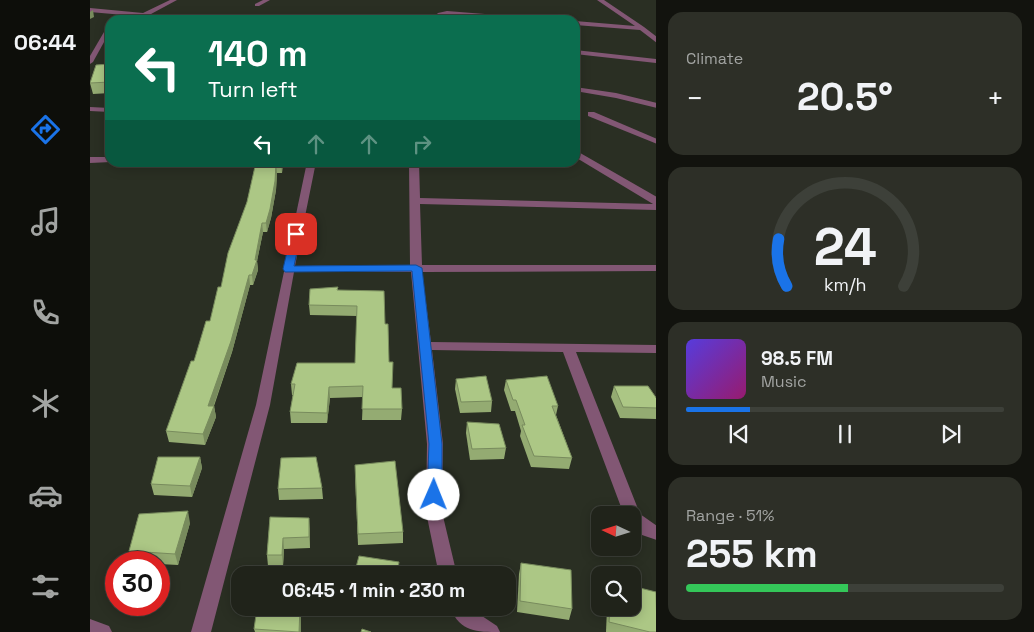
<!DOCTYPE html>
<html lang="en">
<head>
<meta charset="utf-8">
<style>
  :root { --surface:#20231a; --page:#2d2f27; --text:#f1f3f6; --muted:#a2a4a2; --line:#3d4039; --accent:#1a73e8 }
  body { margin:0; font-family:"Space Grotesk",sans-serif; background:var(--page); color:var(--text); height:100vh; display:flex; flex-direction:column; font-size:19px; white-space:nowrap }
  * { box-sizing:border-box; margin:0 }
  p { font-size:16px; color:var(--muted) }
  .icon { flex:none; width:28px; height:28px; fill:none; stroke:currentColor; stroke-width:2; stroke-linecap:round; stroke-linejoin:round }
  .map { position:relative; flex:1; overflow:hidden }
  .details { display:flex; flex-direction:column; gap:12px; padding:12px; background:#12130e; width:378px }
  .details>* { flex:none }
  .banner { position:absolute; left:15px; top:15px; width:475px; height:152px; border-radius:15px; box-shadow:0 2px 12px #0003,0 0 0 1px var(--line); background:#0b6e4f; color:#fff; overflow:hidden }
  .needle { width:32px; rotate:274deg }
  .fabs { position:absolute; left:501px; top:506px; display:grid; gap:10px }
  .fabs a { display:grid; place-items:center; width:50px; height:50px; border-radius:10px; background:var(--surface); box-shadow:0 2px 12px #0003,0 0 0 1px var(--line); font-size:25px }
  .speed { position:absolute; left:15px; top:551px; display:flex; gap:10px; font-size:25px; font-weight:700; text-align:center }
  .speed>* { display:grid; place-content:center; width:65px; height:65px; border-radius:50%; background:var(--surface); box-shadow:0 2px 12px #0003,0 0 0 1px var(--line); line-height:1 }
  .speed .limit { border:8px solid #d22; background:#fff; color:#111 }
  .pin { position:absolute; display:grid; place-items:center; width:42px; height:42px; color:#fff; margin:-21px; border-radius:10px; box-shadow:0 2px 8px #0006 }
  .me { position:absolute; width:55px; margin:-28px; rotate:1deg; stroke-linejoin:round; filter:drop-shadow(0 0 4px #0008) }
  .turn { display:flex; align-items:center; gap:18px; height:105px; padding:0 20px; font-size:22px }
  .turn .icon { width:65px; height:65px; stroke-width:2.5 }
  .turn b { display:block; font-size:35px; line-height:42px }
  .lanes { display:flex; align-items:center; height:48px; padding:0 20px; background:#0003; justify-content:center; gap:25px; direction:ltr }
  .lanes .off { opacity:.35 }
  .big { font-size:38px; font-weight:600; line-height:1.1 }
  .details .widget { flex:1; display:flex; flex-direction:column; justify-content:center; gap:8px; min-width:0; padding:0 18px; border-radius:15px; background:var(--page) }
  .details .dial { align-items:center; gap:0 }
  .dial svg { height:130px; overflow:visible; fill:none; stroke:var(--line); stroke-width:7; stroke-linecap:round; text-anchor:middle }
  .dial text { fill:var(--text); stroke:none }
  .song { display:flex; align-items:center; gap:15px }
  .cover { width:60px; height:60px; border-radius:8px; background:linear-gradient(135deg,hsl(250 70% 55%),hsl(320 70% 35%)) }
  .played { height:5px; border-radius:2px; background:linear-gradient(90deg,var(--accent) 20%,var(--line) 20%) }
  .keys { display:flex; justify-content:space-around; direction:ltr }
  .heat { display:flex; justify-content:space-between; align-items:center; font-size:28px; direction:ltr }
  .charge { height:8px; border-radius:4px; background:linear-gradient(90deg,#34c759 51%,var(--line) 0) }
  .trip { position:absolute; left:141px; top:566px; width:285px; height:50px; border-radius:15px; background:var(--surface); box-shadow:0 2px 12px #0003,0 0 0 1px var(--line); font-weight:600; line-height:50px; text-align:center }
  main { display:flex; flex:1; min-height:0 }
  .menu { display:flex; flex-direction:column; width:90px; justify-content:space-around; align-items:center; background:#0d0e0a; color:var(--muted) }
  .menu .icon { width:35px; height:35px }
  .menu .active { color:var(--accent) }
  .menu b { font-size:22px; color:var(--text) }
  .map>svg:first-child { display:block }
</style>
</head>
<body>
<main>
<nav class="menu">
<b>06:44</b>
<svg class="icon active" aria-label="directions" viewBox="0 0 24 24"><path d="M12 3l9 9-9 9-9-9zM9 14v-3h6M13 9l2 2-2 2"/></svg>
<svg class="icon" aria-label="music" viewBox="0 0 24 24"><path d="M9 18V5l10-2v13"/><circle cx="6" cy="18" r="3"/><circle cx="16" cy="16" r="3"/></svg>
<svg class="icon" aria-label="phone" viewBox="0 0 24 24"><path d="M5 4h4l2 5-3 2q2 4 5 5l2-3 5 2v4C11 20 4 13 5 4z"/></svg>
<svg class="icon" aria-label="climate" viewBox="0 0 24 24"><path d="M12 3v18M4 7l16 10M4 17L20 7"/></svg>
<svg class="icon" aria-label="car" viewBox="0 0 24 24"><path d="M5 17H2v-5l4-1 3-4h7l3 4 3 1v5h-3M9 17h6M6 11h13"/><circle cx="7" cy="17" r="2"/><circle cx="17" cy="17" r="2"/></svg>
<svg class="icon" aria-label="filters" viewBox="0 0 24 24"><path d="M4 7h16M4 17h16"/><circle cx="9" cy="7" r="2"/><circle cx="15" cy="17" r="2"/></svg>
</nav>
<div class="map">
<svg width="567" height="632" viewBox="0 0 567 632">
  <rect width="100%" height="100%" fill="#2a2f23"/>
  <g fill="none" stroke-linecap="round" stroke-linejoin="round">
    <g fill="#825774" fill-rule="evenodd">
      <path d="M80,0H87L61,14L113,20H90L0,12V8L53,13Z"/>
      <path d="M173,0H180L169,6H165V4Z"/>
      <path d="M507,0H514L554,27L567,37V43L550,30L485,25V21L545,26Z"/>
      <path d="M357,11L445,18L448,20L357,15H352L347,20H341L348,13Z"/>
      <path d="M14,32L19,33L3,62L0,64V56Z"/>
      <path d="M485,50L567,59V63L485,54Z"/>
      <path d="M485,87L526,93L567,103V108L526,98L485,91Z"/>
      <path d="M0,107L20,108V112L0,111Z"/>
      <path d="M498,112H504L567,139V144L498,116Z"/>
      <path d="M485,150L567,197V210L330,204L332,265H567V271L332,272L341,342L567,345V353L486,352L550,514L567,526V540L552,535L542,527V515H534L473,352L342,350L353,444L352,512L367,575H349L336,512L337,444L321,272H204L180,405L121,632H101L166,405L217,162H226L205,266L320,265L319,162H329L330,198L563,204L485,157Z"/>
      <path d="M0,157H20L21,162L0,163Z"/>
      <path d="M360,608H380L407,626L410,632C386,632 371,632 360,608Z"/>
      <path d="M0,619L19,626L22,632H0Z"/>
    </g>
  </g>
  <g fill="#94ab72">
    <path d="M20,64V93L3,94L0,83Z"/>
    <path d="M166,162H193L192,173H187L186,190L181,218L177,232H173L167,261L168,270L163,285H160L142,352L124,406L126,417L115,445L79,442L76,431L120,321L131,287L157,202Z"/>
    <path d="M248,287V290L295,324L302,388L312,409L311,420H272L273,397L240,398L237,423H201L200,412L203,395H202L201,384L265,363L267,316L220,315L219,305Z"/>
    <path d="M366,379L402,401L401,412L370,413L365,389Z"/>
    <path d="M416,380L468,406L466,415L482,458L479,469L441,467L430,436L431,431L425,411H421L414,390Z"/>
    <path d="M524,386L567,399V419L530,418L521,397Z"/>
    <path d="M377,422L416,448L414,459L380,460L376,433Z"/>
    <path d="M110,457L112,468L102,497L64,495L61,484Z"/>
    <path d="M265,476L313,532V543L268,545Z"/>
    <path d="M232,488L233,499L189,500L188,489Z"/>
    <path d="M180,517L220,529V548L194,549L193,566H178L177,555Z"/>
    <path d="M100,523L88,565L69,564V562H42L39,551Z"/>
    <path d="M431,563L482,609L479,620L427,612L429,574Z"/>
    <path d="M211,608V632H165L164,629Z"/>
    <path d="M270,608H304L303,613Z"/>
    <path d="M517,608H542L567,632H516Z"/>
  </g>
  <g fill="#788b5d">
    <path d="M3,10L4,17L0,19V12Z"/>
    <path d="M191,162H193L192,173L191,164Z"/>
    <path d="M186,164L187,173L186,190L181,218L177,232L176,223Z"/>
    <path d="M172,223L173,232L167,261L168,270L163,285L162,275Z"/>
    <path d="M159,275L160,285L142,352L121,413L124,406L126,417L115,445L113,434L118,406Z"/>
    <path d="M239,387L240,398L237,423V413Z"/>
    <path d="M110,457L112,468L102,497L100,486Z"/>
    <path d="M98,511L100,523L88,565L85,554Z"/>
    <path d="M219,518L220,529V548L219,537Z"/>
    <path d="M193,538L194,549L193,566L192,555Z"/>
    <path d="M210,608H211V632H209Z"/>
  </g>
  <g fill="#acc785" stroke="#788b5d">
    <path d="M20,64V82L0,83L6,65Z"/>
    <path d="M166,162H191V164H186L185,181L180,209L176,223H172L165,260H167L162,275H159L141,341L118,406H124L113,434L76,431L101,361H104L116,321H120L128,287H131L138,253L157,202Z"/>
    <path d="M248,287L247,290L294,291L295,324H298L299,362H303L302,388H311L312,409H272L273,386L239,387L237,413L200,412L205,384H201L207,363H265L267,306L219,305L220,289Z"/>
    <path d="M396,376L402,401L371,402L366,379Z"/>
    <path d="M457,376L468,406H462L482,458L444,456L432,425H435L426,400H423L416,380Z"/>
    <path d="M524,386H558L567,399V408L533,407Z"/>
    <path d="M377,422L409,424L416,448L382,449Z"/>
    <path d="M68,457H110L100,486L61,484Z"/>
    <path d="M226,457L232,488L188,489L191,458Z"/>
    <path d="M305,461L313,532L268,534L265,465Z"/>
    <path d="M98,511L85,554L39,551L49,514Z"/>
    <path d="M180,517L219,518V537L193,538L192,555H177Z"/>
    <path d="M269,556L309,562L307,575H264Z"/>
    <path d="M431,563L481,570L482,609L430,601Z"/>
    <path d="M542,586L566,592L567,632H560L519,622L520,608H542Z"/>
    <path d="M167,608H210L209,632L164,629Z"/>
    <path d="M272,629L281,632H271Z"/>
  </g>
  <path fill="#1a73e8" stroke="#114b97" d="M206,231L211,234L204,266L326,265L332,268L352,444V495L350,500L344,501L339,500L337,495L339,444L322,271L195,272L193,269L201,234Z"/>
</svg>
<div class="fabs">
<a><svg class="needle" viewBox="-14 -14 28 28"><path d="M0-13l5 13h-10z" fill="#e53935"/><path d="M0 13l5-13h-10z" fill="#a2a4a2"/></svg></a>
<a><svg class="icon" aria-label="search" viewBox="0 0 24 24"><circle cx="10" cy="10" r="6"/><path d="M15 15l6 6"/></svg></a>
</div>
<div class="speed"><div class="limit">30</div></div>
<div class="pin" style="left:206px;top:234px;background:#d93025"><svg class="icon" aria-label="arrive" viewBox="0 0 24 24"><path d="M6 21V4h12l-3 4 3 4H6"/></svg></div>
<svg class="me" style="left:344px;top:495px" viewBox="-20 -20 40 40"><circle r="19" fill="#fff"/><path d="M0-13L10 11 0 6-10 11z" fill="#1a73e8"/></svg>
<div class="trip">06:45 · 1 min · 230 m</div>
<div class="banner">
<div class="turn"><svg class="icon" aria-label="left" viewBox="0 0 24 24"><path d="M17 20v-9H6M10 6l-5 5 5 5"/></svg><div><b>140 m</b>Turn left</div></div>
<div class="lanes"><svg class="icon" aria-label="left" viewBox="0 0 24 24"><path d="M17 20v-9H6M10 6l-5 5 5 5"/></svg><svg class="icon off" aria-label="ahead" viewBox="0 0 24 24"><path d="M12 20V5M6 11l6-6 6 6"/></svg><svg class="icon off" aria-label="ahead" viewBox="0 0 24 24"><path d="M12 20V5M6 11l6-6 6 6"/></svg><svg class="icon off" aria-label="right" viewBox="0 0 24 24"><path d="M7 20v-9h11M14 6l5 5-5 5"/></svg></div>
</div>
</div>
<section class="details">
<div class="widget"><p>Climate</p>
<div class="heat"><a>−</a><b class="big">20.5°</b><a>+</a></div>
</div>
<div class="widget dial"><svg viewBox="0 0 100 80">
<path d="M14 69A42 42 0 1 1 86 69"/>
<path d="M14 69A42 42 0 0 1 9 40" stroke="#1a73e8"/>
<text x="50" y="56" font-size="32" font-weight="700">24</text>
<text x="50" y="72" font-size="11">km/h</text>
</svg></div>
<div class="widget">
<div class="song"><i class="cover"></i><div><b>98.5 FM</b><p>Music</p></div></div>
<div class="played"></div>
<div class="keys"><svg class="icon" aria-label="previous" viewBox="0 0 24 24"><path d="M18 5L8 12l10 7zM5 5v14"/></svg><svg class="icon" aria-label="pause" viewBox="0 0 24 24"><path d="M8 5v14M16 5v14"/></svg><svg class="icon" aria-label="next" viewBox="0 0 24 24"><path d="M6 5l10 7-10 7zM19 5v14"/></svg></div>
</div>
<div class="widget"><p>Range · 51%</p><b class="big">255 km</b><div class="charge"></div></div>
</section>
</main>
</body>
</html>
